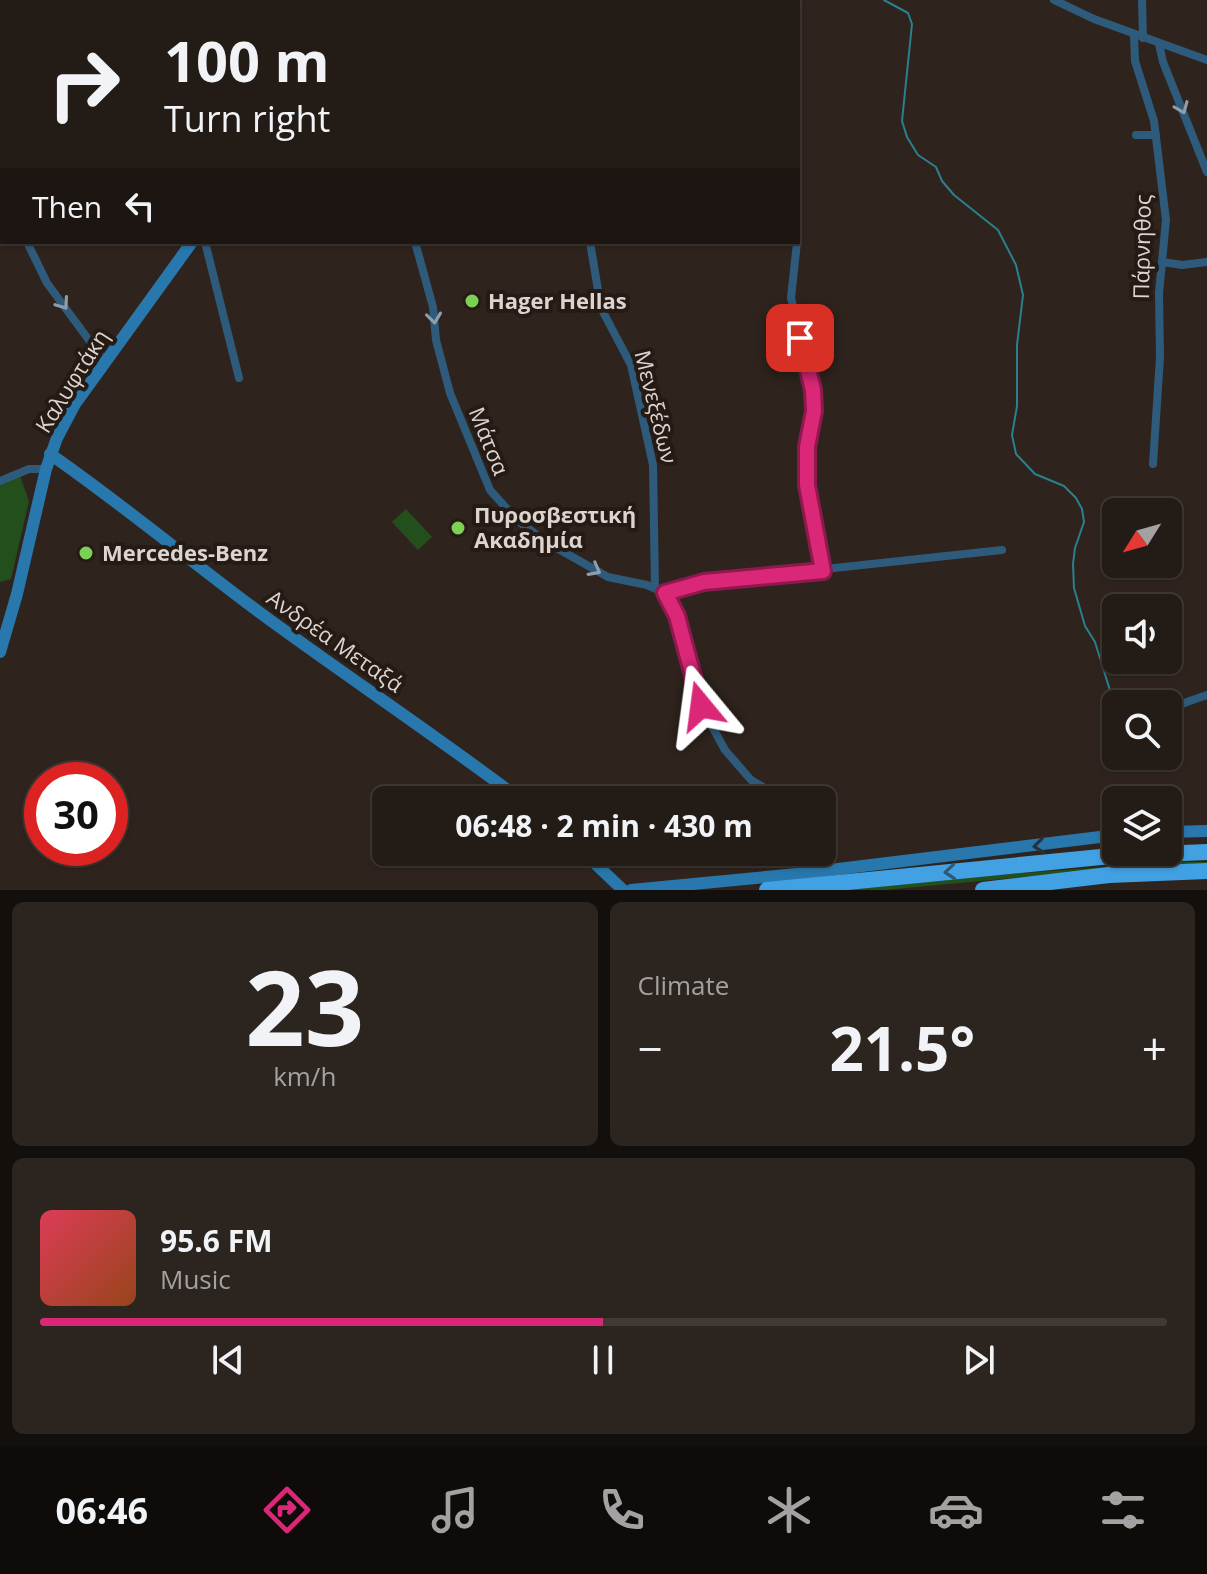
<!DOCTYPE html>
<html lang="en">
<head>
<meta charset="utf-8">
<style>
  :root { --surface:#231b16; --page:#2b241f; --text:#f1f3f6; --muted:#a3a1a1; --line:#403935; --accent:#db2777 }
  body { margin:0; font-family:"Open Sans",sans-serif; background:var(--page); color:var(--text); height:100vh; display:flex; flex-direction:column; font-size:30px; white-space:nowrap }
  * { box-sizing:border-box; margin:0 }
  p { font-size:26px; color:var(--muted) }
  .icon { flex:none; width:44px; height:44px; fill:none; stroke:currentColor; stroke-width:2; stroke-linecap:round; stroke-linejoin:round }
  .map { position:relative; height:890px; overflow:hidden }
  .sheet { display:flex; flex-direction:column; gap:12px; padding:12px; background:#130f0c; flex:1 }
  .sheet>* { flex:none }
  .hud { position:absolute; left:0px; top:0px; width:800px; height:244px; box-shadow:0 2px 6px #0004,0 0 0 2px var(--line); background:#231b16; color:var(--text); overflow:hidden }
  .needle { width:52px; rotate:233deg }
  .fabs { position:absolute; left:1102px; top:498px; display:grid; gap:16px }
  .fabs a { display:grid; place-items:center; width:80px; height:80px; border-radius:12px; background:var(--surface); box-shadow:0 2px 6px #0004,0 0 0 2px var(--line); font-size:40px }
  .speed { position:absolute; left:24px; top:762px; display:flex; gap:16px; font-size:40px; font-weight:700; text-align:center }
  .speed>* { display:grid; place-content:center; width:104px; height:104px; border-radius:50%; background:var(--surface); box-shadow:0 2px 6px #0004,0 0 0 2px var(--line); line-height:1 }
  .speed .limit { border:12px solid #d22; background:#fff; color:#111 }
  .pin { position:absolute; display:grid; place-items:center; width:68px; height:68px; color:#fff; margin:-34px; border-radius:16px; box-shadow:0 4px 12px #0006 }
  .me { position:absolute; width:88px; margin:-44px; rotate:344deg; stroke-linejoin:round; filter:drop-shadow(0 0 6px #0008) }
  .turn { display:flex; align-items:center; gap:28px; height:168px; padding:0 32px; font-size:36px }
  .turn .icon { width:104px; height:104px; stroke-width:2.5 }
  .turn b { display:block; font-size:56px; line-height:68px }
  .then { display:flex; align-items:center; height:76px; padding:0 32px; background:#0003; gap:16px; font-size:30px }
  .big { font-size:60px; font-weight:700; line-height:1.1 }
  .sheet .tile { flex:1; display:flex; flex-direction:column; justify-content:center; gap:12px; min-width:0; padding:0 28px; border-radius:12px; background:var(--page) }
  .sheet .dial { align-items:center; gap:0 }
  .dial b { font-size:104px; line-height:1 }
  .song { display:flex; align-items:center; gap:24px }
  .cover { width:96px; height:96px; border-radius:12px; background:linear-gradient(135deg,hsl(350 70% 55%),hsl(20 70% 35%)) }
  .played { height:8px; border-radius:4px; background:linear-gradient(90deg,var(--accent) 50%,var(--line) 50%) }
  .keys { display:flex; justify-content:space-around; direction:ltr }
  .heat { display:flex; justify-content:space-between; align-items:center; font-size:44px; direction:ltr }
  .sheet .tiles { flex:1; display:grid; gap:12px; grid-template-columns:1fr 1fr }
  .tile:last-child { grid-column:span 2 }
  .trip { position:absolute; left:372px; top:786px; width:464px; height:80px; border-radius:12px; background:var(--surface); box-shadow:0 2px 6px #0004,0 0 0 2px var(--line); font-weight:700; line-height:80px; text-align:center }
  .dock { display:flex; height:128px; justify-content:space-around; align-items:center; background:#0e0b09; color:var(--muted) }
  .dock .icon { width:56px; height:56px }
  .dock .selected { color:var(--accent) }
  .dock b { font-size:36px; color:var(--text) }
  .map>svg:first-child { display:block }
</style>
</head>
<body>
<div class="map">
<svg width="1207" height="890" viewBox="0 0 1207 890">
  <rect width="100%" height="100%" fill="#2f241d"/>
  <g fill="#224f1c">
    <path d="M20,476L29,501L11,579L0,582V485Z"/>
    <path d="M406,509L432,537L418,550L392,522Z"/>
    <path d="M1174,862H1207V866L1110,869L885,890H845L1010,874Z"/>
  </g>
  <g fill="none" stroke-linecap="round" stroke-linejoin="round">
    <path stroke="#29808e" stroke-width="2" d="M884,0L908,13L912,24L902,121L907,137L918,155L936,167L942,181L954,195L998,230L1016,265L1023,295L1017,345V406L1012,435L1016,454L1035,474L1064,486L1076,498L1082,509L1084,522L1075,548L1073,564L1074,588L1085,626L1095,642L1112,697"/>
    <g stroke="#2e5b7c" stroke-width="8">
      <path d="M33,0L34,2"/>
      <path d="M151,0V2"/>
      <path d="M337,0L339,2"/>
      <path d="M544,0L545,2"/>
      <path d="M771,0V2"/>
      <path d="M1054,0L1094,19L1207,60"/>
      <path d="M1142,0L1143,38"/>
      <path d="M1134,35L1135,61L1154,121L1166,220L1159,293L1160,357L1153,464"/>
      <path d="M1159,44L1163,62L1207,172"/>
      <path d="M1136,135H1156"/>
      <path d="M0,176L2,181"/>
      <path d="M798,199V228"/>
      <path d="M27,242L47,283L105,362"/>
      <path d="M205,242L239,378"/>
      <path d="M415,242L433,307L436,340L450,393L490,490L517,520L546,542L608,577L647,585L665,593L677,616L701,706L725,750L751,780L785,800"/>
      <path d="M590,242L601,308L631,365L653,465L655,588"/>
      <path d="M797,242L791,298L813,390L814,411L807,447V485L823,571"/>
      <path d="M1162,262L1182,265L1207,262"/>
      <path d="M0,481L29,469H46"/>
      <path d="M665,593L704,582L1002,550"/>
      <path d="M1174,754C1170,708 1162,710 1207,695"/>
      <path d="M797,874L805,852"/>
    </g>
    <g stroke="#2978ad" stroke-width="12">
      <path d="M324,2L325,0"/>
      <path d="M50,454C122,504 189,560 259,612C346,676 435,735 521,800"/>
      <path d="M0,652L17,594L46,469L57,438L75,404L192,242"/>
      <path d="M1168,832L1207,831"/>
      <path d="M583,852L623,890"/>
      <path d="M631,890L797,874L1116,835"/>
    </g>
    <g stroke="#42a1e2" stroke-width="16">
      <path d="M767,890L1111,856L1207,852"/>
      <path d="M983,890L1109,875L1207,871"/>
    </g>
  </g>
  <defs><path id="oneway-chevron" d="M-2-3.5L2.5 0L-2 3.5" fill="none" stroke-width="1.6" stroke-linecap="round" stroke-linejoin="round" transform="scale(2)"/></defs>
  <g stroke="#8d9eaa">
    <use href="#oneway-chevron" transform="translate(1182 108) rotate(68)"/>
    <use href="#oneway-chevron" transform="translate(63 304) rotate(55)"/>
    <use href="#oneway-chevron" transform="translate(434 318) rotate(83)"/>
    <use href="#oneway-chevron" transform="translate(595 570) rotate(28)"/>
  </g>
  <use stroke="#26323a" href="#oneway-chevron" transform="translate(1039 846) rotate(173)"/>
  <use stroke="#325771" href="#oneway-chevron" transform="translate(950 872) rotate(175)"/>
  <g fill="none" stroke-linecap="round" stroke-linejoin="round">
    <g stroke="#8e194d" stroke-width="20">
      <path id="route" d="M701,706L677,616L665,593L704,582L823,571L807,485V447L814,411L813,390L800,338"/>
    </g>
    <use href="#route" stroke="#db2777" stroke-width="14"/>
  </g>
  <g fill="#7cd155" stroke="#251b14" stroke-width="3">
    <circle cx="472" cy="301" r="8"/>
    <circle cx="458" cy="528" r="8"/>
    <circle cx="86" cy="553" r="8"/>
  </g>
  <g text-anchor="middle" stroke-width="8" stroke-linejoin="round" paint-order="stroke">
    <g font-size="22" fill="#dbd4cf" stroke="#251b14">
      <text transform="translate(1142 247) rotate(-89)" y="8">Πάρνηθος</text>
      <text transform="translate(72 381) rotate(-58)" y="8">Καλυφτάκη</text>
      <text transform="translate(656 407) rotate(76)" y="8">Μενεξέδων</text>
      <text transform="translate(489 441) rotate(68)" y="8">Μάτσα</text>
      <text transform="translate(335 641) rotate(35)" y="8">Ανδρέα Μεταξά</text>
    </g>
    <g font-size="22" font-weight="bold" fill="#dbd4cf" stroke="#251b14" text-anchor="start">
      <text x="488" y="309">Hager Hellas</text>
      <text x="474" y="523">Πυροσβεστική<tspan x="474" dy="25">Ακαδημία</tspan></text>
      <text x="102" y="561">Mercedes-Benz</text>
    </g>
  </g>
</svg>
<div class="fabs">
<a><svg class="needle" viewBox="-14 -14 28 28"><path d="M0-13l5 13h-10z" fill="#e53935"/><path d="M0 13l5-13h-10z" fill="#a3a1a1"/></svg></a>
<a><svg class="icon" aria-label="sound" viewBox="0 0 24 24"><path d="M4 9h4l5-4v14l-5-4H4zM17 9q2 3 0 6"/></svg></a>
<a><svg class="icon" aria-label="search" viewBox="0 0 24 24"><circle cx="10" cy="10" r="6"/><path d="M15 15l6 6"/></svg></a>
<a><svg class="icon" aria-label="layers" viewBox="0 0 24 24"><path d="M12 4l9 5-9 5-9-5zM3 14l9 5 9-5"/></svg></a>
</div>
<div class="speed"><div class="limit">30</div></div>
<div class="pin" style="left:800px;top:338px;background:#d93025"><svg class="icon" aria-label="arrive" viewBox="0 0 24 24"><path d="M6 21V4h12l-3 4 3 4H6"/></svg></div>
<svg class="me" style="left:701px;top:706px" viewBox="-20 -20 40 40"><path d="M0-17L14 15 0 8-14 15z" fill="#db2777" stroke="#fff" stroke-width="4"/></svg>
<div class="trip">06:48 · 2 min · 430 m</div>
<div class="hud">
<div class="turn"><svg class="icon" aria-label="right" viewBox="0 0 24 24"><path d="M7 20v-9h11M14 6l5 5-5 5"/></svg><div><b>100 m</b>Turn right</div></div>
<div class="then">Then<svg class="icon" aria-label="left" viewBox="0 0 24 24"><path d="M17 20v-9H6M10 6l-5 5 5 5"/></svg></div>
</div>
</div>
<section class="sheet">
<div class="tiles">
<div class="tile dial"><b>23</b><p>km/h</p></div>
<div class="tile"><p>Climate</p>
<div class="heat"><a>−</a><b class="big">21.5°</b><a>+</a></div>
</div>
<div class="tile">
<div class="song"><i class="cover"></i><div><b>95.6 FM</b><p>Music</p></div></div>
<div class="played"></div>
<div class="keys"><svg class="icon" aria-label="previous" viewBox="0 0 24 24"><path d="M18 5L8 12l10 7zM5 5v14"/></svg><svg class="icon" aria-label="pause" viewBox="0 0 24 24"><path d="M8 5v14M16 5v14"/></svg><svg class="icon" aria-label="next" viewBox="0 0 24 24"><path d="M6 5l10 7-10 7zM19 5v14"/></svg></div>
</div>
</div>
</section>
<nav class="dock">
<b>06:46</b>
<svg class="icon selected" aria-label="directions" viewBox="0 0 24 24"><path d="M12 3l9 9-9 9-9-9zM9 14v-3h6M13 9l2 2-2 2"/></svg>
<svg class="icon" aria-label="music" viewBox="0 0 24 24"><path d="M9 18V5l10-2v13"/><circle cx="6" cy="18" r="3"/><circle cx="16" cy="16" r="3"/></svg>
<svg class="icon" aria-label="phone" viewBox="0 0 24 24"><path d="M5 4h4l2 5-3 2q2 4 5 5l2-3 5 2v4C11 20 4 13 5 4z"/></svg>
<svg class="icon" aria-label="climate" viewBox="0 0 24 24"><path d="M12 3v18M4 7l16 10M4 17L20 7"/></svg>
<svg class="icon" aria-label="car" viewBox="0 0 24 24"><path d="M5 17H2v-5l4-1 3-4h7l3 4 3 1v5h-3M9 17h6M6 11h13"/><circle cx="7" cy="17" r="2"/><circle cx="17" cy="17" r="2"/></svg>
<svg class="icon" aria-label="filters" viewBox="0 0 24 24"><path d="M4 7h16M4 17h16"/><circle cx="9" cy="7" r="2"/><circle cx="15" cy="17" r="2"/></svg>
</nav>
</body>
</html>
